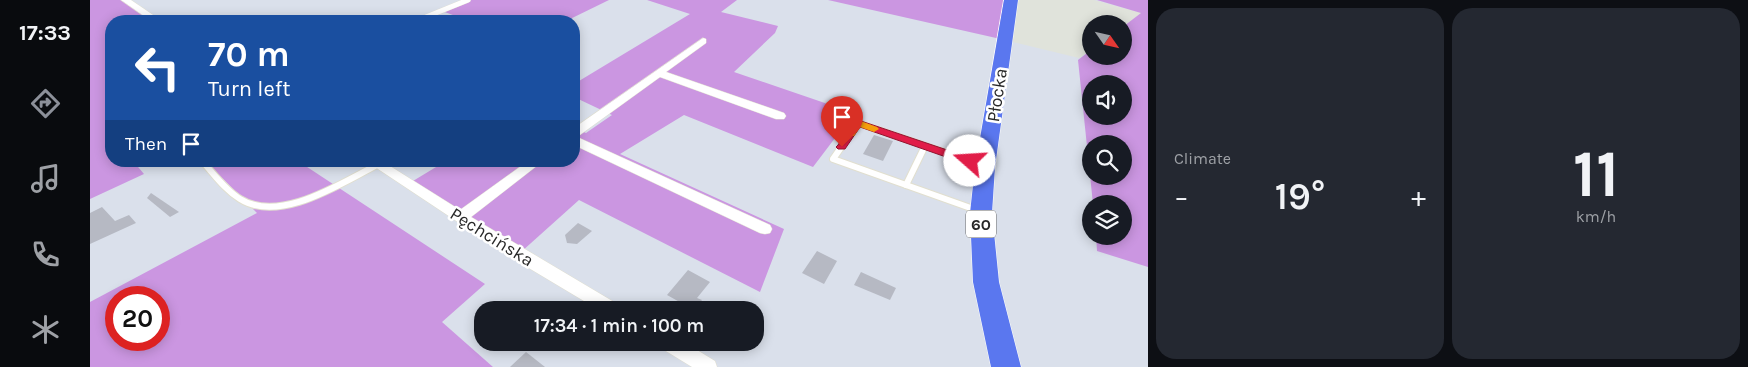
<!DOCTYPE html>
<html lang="en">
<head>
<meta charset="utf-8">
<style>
  :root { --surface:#171b24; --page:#242831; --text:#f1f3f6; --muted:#9ea1a6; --accent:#8c9099 }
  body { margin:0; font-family:Karla,sans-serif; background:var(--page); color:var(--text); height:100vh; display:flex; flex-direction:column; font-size:19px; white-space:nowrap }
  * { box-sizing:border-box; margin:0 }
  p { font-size:16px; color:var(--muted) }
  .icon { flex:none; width:28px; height:28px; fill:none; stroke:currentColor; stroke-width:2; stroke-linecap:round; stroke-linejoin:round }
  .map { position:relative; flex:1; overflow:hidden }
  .drawer { display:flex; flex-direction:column; gap:8px; padding:8px; background:#0d0f14; width:600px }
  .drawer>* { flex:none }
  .banner { position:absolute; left:15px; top:15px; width:475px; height:152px; border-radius:20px; box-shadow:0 2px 12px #0003; background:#1a4fa0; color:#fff; overflow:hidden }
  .needle { width:32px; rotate:124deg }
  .tools { position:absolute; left:992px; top:15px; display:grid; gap:10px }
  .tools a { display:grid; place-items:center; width:50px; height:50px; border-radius:50%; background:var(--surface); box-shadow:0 2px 12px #0003; font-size:25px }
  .speed { position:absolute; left:15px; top:286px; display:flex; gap:10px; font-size:25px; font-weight:700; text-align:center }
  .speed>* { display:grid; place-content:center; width:65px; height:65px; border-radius:50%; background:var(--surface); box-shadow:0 2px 12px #0003; line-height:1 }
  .speed .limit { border:8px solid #d22; background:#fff; color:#111 }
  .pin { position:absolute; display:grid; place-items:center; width:42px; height:42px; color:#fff; margin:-51px -21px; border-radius:50% 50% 50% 0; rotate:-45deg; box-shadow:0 0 5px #0007 }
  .pin .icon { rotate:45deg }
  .me { position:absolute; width:55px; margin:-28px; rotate:289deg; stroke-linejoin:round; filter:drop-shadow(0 0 4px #0008) }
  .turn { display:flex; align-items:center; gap:18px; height:105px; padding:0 20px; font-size:22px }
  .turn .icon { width:65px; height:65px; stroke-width:2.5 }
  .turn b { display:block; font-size:35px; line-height:42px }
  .then { display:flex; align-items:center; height:48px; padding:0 20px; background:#0003; gap:10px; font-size:19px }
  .big { font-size:38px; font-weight:600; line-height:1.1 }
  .drawer .tile { flex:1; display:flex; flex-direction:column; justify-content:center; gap:8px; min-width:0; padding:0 18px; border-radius:20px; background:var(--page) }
  .drawer .dial { align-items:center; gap:0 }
  .dial b { font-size:65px; line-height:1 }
  .heat { display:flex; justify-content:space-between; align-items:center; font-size:28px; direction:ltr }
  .drawer .tiles { flex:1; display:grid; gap:8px; grid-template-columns:repeat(2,1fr) }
  .trip { position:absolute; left:384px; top:301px; width:290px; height:50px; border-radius:20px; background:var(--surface); box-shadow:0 2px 12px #0003; font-weight:600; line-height:50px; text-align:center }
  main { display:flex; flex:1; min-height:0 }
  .tabs { display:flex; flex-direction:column; width:90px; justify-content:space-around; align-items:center; background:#090b0e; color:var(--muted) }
  .tabs .icon { width:35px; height:35px }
  .tabs .active { color:var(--accent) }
  .tabs b { font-size:22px; color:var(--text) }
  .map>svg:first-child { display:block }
</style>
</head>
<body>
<main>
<nav class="tabs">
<b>17:33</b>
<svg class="icon active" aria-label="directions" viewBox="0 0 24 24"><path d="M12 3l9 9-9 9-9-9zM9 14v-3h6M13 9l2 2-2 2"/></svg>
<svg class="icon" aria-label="music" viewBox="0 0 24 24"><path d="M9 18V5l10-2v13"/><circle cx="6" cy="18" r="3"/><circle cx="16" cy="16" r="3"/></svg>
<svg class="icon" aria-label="phone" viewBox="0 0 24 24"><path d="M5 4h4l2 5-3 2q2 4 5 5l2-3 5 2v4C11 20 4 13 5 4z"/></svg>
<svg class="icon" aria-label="climate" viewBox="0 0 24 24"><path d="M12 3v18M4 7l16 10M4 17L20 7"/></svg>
</nav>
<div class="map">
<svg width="1058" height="367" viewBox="0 0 1058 367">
  <rect width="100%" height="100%" fill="#dae0eb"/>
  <path fill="#e0e3db" d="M921,0H1004L1052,13L1034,26V24H1001V50L989,58L915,40Z"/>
  <g fill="#cb96e1" fill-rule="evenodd">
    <path d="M0,0H35L61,17L51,21H21V135L20,136L21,138V161H43L54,174L0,199Z"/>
    <path d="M378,0H519L476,21H379L352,11Z"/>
    <path d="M557,0H647L631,12L688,26L685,33L644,72L764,113L723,167L594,115L530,154L694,229L670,292L489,200L431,252L318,184L356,161H484V128L496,133L522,115L484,97V84L600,14Z"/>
    <path d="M738,0H921L915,40Z"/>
    <path d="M1007,0H1058V267L1007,251L1006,236H1034V204H1003L988,60L1001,50V56H1034V26L1051,13ZM1001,84H1034V116H1001ZM1001,144H1034V176H1001Z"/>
    <path d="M115,161H208L395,284L352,322L403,367H0V302L167,213ZM26,298H69V340H26Z"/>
  </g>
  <g fill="#b6b9c3">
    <path d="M784,135L803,141L793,161L773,154Z"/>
    <path d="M61,193L89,212L80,217L57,198Z"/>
    <path d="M12,207L25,221L39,215L46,223L0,244V213Z"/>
    <path d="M488,223L502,231L487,244L477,243L475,235Z"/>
    <path d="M727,251L747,261L734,284L712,273Z"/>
    <path d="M598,270L620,282L607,298L612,300L604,310L577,295Z"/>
    <path d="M771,272L806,288L800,300L764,285Z"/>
    <path d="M436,352L455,367H420Z"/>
  </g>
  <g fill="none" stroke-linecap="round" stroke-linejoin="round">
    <g stroke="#e1dfcf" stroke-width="5.5">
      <path id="lane-far1" d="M326,21L378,0"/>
    </g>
    <g stroke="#e1dfcf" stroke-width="8">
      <g id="lane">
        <path d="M112,161C124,174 135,190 150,199C190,224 251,183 287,165"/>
        <path d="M816,185L835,146"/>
        <path d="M889,211L743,159L768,123L895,166"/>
      </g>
    </g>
    <g stroke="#e1dfcf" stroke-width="1">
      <g id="street">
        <path d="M31,0H41L72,21H61Z"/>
        <path d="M613,38L616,39V43L576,72L694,113L696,116L694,119H686L570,77L487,137L680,225L682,229L680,233L675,234L670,233L484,145V128Z"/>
        <path d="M276,161H292L370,210L438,161H453L381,217L529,305L532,310H509L422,258Z"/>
        <path d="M568,342H594L625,361L627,367H602L571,348Z"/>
      </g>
    </g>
    <g stroke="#fff" stroke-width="1">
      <path id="primary" d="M914,0H928L905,167L902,213L909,282L931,367H901L883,282L880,213L885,167Z"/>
    </g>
    <use href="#lane-far1" stroke="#fff" stroke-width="5"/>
    <use href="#lane" stroke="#fff" stroke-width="6"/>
    <use href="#street" fill="#fff" fill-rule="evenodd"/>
    <use href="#primary" fill="#5a77ef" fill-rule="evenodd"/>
  </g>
  <path fill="#e11d48" stroke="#92132f" d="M768,120L884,159L885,161L880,165L876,164L770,127L755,149H748L746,147L748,145L764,121Z"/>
  <path fill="#f59e0b" d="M768,120L787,127L789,129L784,132L770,127L764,136H757L756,134L764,121Z"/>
  <g text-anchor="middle" stroke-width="5" stroke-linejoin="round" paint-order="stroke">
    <rect fill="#fff" stroke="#686868" stroke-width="1" x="876" y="210.5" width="30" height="27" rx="4"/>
    <g font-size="16" font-weight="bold" fill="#282828">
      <text x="891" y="230">60</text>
    </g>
    <g font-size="18" fill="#282828" stroke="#fff">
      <text transform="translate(907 95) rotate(-81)" y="6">Płocka</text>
      <text transform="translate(402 237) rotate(32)" y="6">Pęchcińska</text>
    </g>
  </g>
</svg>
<div class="tools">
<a><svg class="needle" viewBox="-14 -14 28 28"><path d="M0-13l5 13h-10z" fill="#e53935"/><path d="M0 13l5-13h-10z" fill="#9ea1a6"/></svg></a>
<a><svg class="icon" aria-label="sound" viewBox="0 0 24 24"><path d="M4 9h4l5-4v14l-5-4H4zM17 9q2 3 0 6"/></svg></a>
<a><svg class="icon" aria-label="search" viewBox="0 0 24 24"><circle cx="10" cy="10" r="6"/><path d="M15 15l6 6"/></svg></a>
<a><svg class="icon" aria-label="layers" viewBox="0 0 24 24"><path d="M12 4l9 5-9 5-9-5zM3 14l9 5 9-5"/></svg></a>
</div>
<div class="speed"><div class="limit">20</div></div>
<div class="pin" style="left:752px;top:147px;background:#d93025"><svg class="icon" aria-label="arrive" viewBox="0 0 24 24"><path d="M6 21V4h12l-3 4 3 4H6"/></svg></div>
<svg class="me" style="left:880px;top:161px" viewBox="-20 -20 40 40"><circle r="19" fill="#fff"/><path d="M0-13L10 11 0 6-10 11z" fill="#e11d48"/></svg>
<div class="trip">17:34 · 1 min · 100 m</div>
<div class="banner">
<div class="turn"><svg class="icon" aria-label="left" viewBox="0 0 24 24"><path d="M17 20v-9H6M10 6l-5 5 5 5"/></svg><div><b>70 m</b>Turn left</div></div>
<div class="then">Then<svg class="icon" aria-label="arrive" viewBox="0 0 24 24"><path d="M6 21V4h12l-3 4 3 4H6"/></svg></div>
</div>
</div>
<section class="drawer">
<div class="tiles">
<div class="tile"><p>Climate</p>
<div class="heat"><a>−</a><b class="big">19°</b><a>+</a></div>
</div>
<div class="tile dial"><b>11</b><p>km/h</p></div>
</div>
</section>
</main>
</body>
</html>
